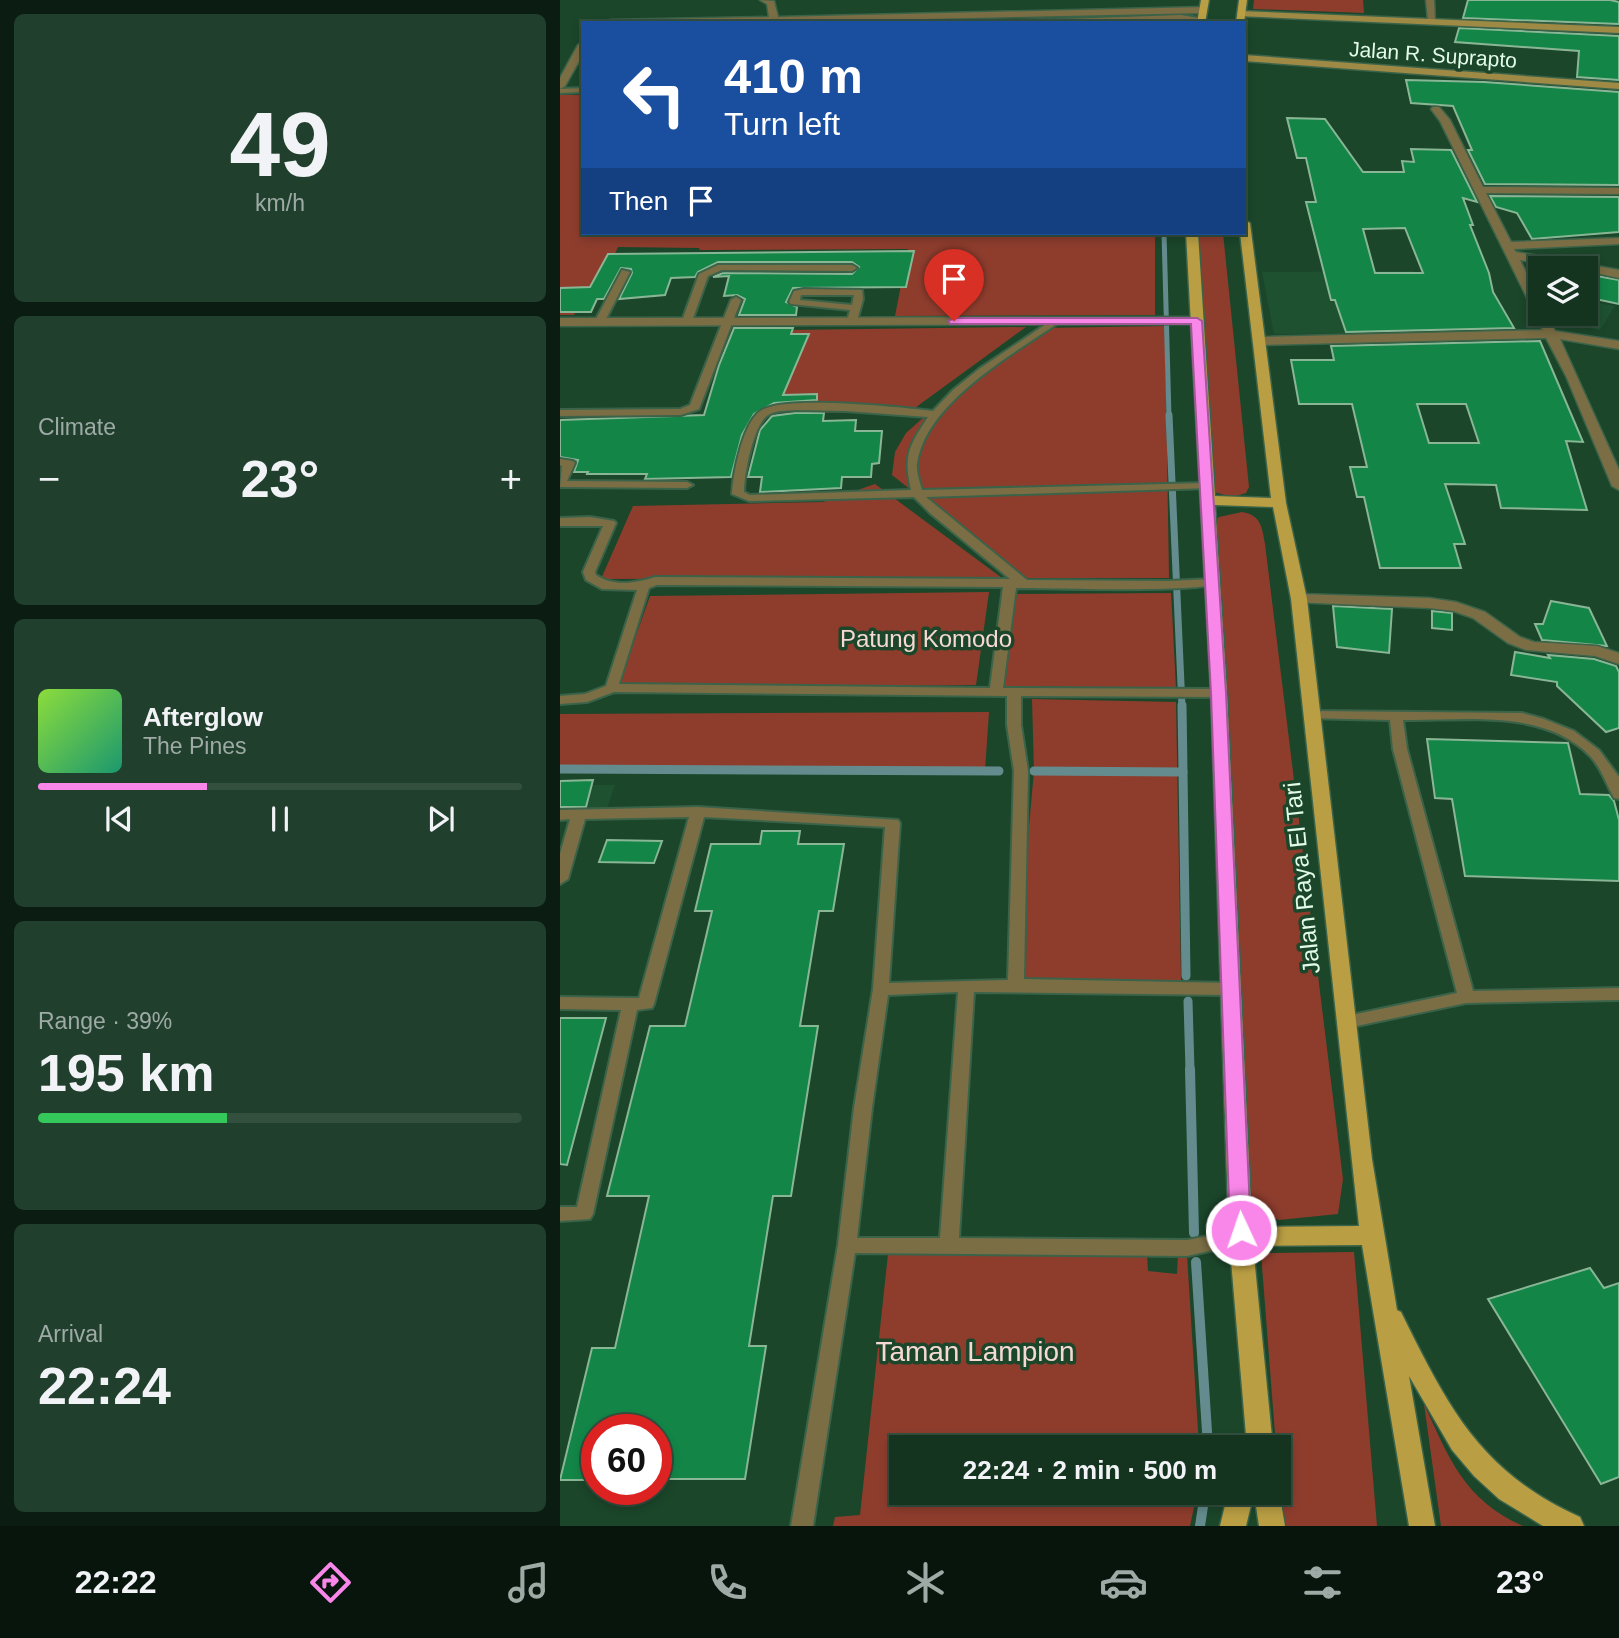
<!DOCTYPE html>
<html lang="en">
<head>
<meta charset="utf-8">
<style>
  :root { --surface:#143420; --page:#213f2d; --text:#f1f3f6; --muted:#9daaa5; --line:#334f3e; --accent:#f987e9 }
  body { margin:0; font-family:Arial,sans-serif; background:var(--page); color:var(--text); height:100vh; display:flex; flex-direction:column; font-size:26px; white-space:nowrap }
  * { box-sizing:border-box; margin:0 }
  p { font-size:23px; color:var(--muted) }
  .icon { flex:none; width:38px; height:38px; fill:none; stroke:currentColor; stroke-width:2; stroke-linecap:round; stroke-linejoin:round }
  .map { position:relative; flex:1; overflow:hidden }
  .details { display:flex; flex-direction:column; gap:14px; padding:14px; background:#0b1d12; width:560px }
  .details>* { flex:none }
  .top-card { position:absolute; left:21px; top:21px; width:665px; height:214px; border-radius:0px; box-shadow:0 4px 10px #0003,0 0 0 2px var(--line); background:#1a4fa0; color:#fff; overflow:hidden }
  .fabs { position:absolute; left:968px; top:256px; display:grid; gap:14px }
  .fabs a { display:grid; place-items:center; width:70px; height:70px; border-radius:0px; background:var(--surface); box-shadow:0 4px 10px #0003,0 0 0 2px var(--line); font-size:35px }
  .speed { position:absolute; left:21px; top:1414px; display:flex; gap:14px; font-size:35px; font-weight:700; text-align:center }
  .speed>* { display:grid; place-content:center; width:91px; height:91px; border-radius:50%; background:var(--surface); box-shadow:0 4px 10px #0003,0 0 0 2px var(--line); line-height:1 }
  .speed .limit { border:10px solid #d22; background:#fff; color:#111 }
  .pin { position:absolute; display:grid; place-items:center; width:60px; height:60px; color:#fff; margin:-72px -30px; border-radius:50% 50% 50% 0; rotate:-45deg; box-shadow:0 0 7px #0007 }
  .pin .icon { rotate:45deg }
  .me { position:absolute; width:77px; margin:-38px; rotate:357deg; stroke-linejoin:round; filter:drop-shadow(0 0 5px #0008) }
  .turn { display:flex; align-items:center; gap:24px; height:147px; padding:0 28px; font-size:32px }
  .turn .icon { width:91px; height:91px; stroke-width:2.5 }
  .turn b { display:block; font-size:49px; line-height:60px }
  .then { display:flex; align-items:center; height:66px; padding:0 28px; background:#0003; gap:14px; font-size:26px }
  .big { font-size:52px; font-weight:600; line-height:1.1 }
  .details .card { flex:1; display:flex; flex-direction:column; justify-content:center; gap:10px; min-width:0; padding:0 24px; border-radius:10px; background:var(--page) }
  .details .dial { align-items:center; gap:0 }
  .dial b { font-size:91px; line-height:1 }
  .song { display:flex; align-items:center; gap:21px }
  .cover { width:84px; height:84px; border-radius:10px; background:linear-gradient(135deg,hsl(90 70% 55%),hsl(160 70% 35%)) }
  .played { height:7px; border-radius:4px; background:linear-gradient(90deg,var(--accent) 35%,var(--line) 35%) }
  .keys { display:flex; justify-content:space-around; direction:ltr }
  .heat { display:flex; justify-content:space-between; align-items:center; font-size:38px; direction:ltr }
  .charge { height:10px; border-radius:5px; background:linear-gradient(90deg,#34c759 39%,var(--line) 0) }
  .trip { position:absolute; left:329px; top:1435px; width:402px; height:70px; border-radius:0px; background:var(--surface); box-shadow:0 4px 10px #0003,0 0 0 2px var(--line); font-weight:600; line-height:70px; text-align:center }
  .menu { display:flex; height:112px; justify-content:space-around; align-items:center; background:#08150d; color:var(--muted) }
  .menu .icon { width:49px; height:49px }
  .menu .on { color:var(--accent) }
  .menu b { font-size:32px; color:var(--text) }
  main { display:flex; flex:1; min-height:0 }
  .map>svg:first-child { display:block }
</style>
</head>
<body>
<main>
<section class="details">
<div class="card dial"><b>49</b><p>km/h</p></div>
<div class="card"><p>Climate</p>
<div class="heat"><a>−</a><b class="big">23°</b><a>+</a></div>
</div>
<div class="card">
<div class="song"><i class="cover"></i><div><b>Afterglow</b><p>The Pines</p></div></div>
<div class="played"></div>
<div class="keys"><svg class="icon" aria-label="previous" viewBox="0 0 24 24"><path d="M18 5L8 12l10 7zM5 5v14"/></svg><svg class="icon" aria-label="pause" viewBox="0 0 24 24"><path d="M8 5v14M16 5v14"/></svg><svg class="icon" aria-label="next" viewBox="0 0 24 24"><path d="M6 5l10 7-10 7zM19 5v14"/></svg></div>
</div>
<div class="card"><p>Range · 39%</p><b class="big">195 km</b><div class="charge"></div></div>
<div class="card"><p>Arrival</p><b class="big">22:24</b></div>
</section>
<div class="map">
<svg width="1059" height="1526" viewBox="0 0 1059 1526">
  <rect width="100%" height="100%" fill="#1b462a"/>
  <g fill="#1e5130">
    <path d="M854,271L875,333L714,334L702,272Z"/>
    <path d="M1027,301L1055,306L1040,330L1012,325L1017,317L999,314L1026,313Z"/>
    <path d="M0,785H55L47,808L0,809Z"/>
  </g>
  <g fill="#8e3d2d">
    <path d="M694,0H803L804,13L693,9Z"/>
    <path d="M0,95H23V233H595V315L335,316L348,249L140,250L139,248L58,247L45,276L26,291L14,315H0Z"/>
    <path d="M639,233H663L689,487L686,493L672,497L654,492Z"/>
    <path d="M605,326L609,578H462L332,475L335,452L346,433L382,401L481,328Z"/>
    <path d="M466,327L348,413L199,412L227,330Z"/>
    <path d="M315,484L442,578L41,579L73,506L263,502Z"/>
    <path d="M682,512C701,515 702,527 705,544L783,1179L778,1214L719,1220L697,1212L690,1197L655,522L659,517Z"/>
    <path d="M429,592L416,685L57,689L90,596Z"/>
    <path d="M611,593L616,688L441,686L444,594Z"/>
    <path d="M472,699L616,702L621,981L455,980L474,771Z"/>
    <path d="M429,712L425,770L0,772V714Z"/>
    <path d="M794,1252L817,1526H722L719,1447H716L701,1253Z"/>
    <path d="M328,1254L587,1255L588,1271L617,1274L618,1255H627L639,1447H341V1493H637L630,1526H273L275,1517L300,1515Z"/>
    <path d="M864,1404C889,1458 904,1500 963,1526H881Z"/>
  </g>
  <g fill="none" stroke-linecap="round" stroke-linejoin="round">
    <path stroke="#648c8e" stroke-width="4.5" d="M621,20V23"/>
    <path stroke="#648c8e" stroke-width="5" d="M604,233L609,417"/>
    <path stroke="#648c8e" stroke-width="7" d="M609,415L622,707"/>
    <g stroke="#648c8e" stroke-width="9">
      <path d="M622,705L626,976"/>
      <path d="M0,769L439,771"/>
      <path d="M474,771L623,772"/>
      <path d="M628,1001L630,1070"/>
    </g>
    <g stroke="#648c8e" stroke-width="10">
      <path d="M630,1069L634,1233"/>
      <path d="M636,1262L648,1447"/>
      <path d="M640,1526L645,1493"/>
    </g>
  </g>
  <g fill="#138547" stroke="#89b695" stroke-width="2" fill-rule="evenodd">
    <path d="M908,0H1050L1059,2V24L903,18Z"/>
    <path d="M899,28L1059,36V80L1017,77L1019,51L895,42Z"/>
    <path d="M846,80L924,82L1059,92V185L925,184L908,150H912L893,106L851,103Z"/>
    <path d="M727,118L765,119L803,172H844L842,161L854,162L851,149L891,150L917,202L903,198L913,225H910L929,273L933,292L954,328L786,332L775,300H771L746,202H756L746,158H737ZM845,228L863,273H815L803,229Z"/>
    <path d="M930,196L1059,197V232L972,239L957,213L936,207Z"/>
    <path d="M354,251L346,287L233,288L226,302L237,307L236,315H179L185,299L177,295L164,296L169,276L153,277L163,273L292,274L299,267L292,262H158L138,272L135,277L111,278L105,295L59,299L72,273L71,269L61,268L44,299H37L31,312H0V288L30,287L48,254Z"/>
    <path d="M1026,274L1059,280V304L1026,297Z"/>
    <path d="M174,328H233L231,334H249L223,395L257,394V400L214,403L194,414L182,435L171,477L85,479L87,474H27L28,472H14L18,460L0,457V420L144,415L159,365Z"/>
    <path d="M980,341L1023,442L1006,441L1027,510L941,508L936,485L885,484L905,544H894L901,568H820L804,497H797L790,467H807L792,404H739L731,360H774L771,346ZM857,404H906L919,443H869Z"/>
    <path d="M235,413H264L263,421L296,420L295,431H322L319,463L312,464L311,477H282L281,488L200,492L202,477H188L200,430L212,416Z"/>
    <path d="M991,601L1029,608L1047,646L982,640L975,624H983Z"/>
    <path d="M773,606L832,609L829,653L777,647Z"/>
    <path d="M872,611L892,613V630L872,628Z"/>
    <path d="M955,652L990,658L988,655L1034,659L1056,666L1059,672V728L1046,732L997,686V682L951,675Z"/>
    <path d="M867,739L1008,743L1020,794L1049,795L1054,801L1059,820V881L905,876L892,799L875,798Z"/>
    <path d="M33,780L26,807H0V781Z"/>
    <path d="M202,831H240L238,844H284L273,911H259L240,1026H258L231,1196H213L189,1346H206L185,1479H96V1430H37V1480H0L32,1348H55L89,1196H47L90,1026H125L152,911H135L151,844H200Z"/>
    <path d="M47,840L102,841L94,863L39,862Z"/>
    <path d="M0,1018H46L7,1165L0,1164Z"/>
    <path d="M1030,1268L1044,1288L1059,1283V1477L1041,1484L928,1299Z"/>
  </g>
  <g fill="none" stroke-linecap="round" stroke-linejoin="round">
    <g stroke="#3b6349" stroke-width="4">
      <g id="lane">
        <path d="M621,15L644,19L641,21L621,19L395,23Z"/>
        <path d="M23,88V92L0,93V89Z"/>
        <path d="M158,265H292L297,268L292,271L162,270L148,276L132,321L124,323L122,321L139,274Z"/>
        <path d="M62,270L70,272L45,321L37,323L35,321Z"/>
        <path d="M244,289L302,290L303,299L297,321L292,324L287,321L290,310L231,304L229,302L234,291ZM241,295H294L292,305L240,300Z"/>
        <path d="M176,297L181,300L139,409L121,415L0,416V410L120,409L130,405L171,300Z"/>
        <path d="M495,318L500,321L498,323C452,355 365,403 357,464C356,472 360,482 362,490L645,483L649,484V488L366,497L467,580L609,581L651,579L657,583C644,593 484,588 456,588L443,688L659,689L666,693L659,697L461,696V725L468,771L464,979L669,983L675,985L677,989L675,993L669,995L414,992L399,1238L627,1240L681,1230L688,1232L690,1237L688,1242L681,1244L627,1256L295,1253L253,1526H231L278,1245L294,1108L313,989L325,827L144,817L94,1004L92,1008L77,1010L33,1214L30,1219L0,1221V1207H17L61,1010L0,1009V997L79,998L129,817L25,819L8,879L0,884V854L10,819L0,820V810L138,807L338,820L340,823L329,983L448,980L454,771L447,725V696L54,692L27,702L0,704V696L25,694L46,686L77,590L42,589L26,580L23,572L43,526H0V518L30,517L54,521L56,523L35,572L36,575C53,587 77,583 95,577L450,579L371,514L354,497L189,501L172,494C173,474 183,420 202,410C227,395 340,407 373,411L393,390L419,369ZM235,410L286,411L368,417C349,446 343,455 351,490L190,495L184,492C184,475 193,425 208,415C216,410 227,411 235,410ZM97,585L443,587L430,688L59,684L89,588ZM398,992L380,1238H297L312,1108L328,995Z"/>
        <path d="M0,459L13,461L15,463L7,481L127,482L133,485L127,488L0,487L2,466L0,465Z"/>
        <path d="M752,711L962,713L984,719L1014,731L1039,750L1059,777V799L1054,798C1046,784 1042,769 1030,756C983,708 904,721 843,720L847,749L913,991L1059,988V1000L906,1003L787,1028L781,1026L779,1022L781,1018L787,1016L897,993L833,749L830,720L747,718L745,715Z"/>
      </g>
    </g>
    <g stroke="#3b6349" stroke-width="3">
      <g id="street">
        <path d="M200,0L214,1L218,17L643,7L647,10L643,13L181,23H46L50,20L209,17L207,4Z"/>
        <path d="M866,0H874L875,22L868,20Z"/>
        <path d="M23,42V54L5,86L0,89V78L18,45Z"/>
        <path d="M873,107H879L890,120L923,187L1059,188V194L926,193L951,242L1059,238V244L954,249L956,252L1059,270V278L1026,271V268H1005L960,260L980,301V313H986L976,316L880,121L871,109Z"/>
        <path d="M637,317L641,318V324L0,326V318Z"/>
        <path d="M987,323L991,324L995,331L1059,341V349L1000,339L1059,470V490L1052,486L1006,376L986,338L700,345L694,341L700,337L983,330L981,327Z"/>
        <path d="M739,594L869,598L896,602L925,612L960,637L974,642L1037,646L1059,653V664L1035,656L966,650L948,643L913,618L893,611L869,608L733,602L731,599Z"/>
      </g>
    </g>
    <g stroke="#3b6349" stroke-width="3">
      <g id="secondary">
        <path d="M681,11L1059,27V33L678,16Z"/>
        <path d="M684,55L1059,83V89L684,61Z"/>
      </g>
    </g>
    <g stroke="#3b6349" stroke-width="3">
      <g id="primary">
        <path d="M641,0H649L645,23H637Z"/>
        <path d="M679,0H687L684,23H676Z"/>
        <path d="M684,220L690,223L726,503L747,599L812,1159L837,1310L841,1312C888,1407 920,1472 1020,1517L1024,1526H983L939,1499L914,1476L892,1450L849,1376L875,1526H849L802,1245L693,1246L713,1447H687L669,1237L651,693L626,233H638L655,496L711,498L680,233H684ZM655,505L713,507L731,599L799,1226L692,1227L667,693Z"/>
        <path d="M719,1491L725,1526H699L694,1493L686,1526H660L668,1493Z"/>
      </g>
    </g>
    <use href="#lane" fill="#7b6e45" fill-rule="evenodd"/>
    <use href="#street" fill="#7b6e45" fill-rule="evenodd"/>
    <use href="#secondary" fill="#9e8945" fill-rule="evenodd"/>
    <use href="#primary" fill="#b99e43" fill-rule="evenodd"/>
  </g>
  <path fill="#f987e9" stroke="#a25897" stroke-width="2" d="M394,318H637L642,321L666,693L691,1230L688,1236L681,1238L674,1236L670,1230L651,693L631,324H390L388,321Z"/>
  <g text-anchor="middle" stroke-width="7" stroke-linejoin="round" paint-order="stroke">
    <g font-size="21" fill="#e3fbe9" stroke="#1b462a">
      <text transform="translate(873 55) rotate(4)" y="7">Jalan R. Suprapto</text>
    </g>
    <g font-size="24" fill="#f5d9d2" stroke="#1b462a">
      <text x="366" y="647">Patung Komodo</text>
    </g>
    <g font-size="24" fill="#e3fbe9" stroke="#1b462a">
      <text transform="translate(742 878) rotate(-96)" y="8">Jalan Raya El Tari</text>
    </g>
    <g font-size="28" fill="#f5d9d2" stroke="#1b462a">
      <text x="415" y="1361">Taman Lampion</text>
    </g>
  </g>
</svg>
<div class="fabs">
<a><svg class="icon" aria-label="layers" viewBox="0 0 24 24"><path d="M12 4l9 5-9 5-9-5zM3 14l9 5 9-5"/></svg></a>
</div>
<div class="speed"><div class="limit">60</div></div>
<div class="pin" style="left:394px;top:321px;background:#d93025"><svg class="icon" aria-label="arrive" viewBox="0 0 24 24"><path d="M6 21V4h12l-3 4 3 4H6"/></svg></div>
<svg class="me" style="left:681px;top:1230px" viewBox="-20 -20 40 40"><circle r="17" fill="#f987e9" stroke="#fff" stroke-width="3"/><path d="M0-11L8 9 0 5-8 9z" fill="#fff"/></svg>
<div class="trip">22:24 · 2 min · 500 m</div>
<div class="top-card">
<div class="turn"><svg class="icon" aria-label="left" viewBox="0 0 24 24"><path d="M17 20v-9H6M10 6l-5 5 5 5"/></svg><div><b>410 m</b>Turn left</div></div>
<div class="then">Then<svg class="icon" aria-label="arrive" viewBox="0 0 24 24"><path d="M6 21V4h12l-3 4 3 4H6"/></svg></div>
</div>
</div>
</main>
<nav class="menu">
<b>22:22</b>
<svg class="icon on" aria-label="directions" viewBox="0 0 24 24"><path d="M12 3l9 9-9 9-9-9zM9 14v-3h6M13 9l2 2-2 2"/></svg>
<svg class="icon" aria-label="music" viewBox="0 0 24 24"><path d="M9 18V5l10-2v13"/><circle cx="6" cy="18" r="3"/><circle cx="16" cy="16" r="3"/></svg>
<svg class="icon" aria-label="phone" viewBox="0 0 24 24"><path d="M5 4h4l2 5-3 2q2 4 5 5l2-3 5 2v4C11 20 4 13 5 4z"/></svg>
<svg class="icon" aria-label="climate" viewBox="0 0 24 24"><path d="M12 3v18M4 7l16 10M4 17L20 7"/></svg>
<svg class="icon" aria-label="car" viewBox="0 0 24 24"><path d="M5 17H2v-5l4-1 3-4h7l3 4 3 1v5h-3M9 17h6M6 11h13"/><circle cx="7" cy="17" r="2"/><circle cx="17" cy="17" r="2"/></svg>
<svg class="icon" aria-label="filters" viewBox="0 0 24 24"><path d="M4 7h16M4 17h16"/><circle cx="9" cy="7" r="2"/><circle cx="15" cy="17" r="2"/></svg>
<b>23°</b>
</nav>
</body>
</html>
